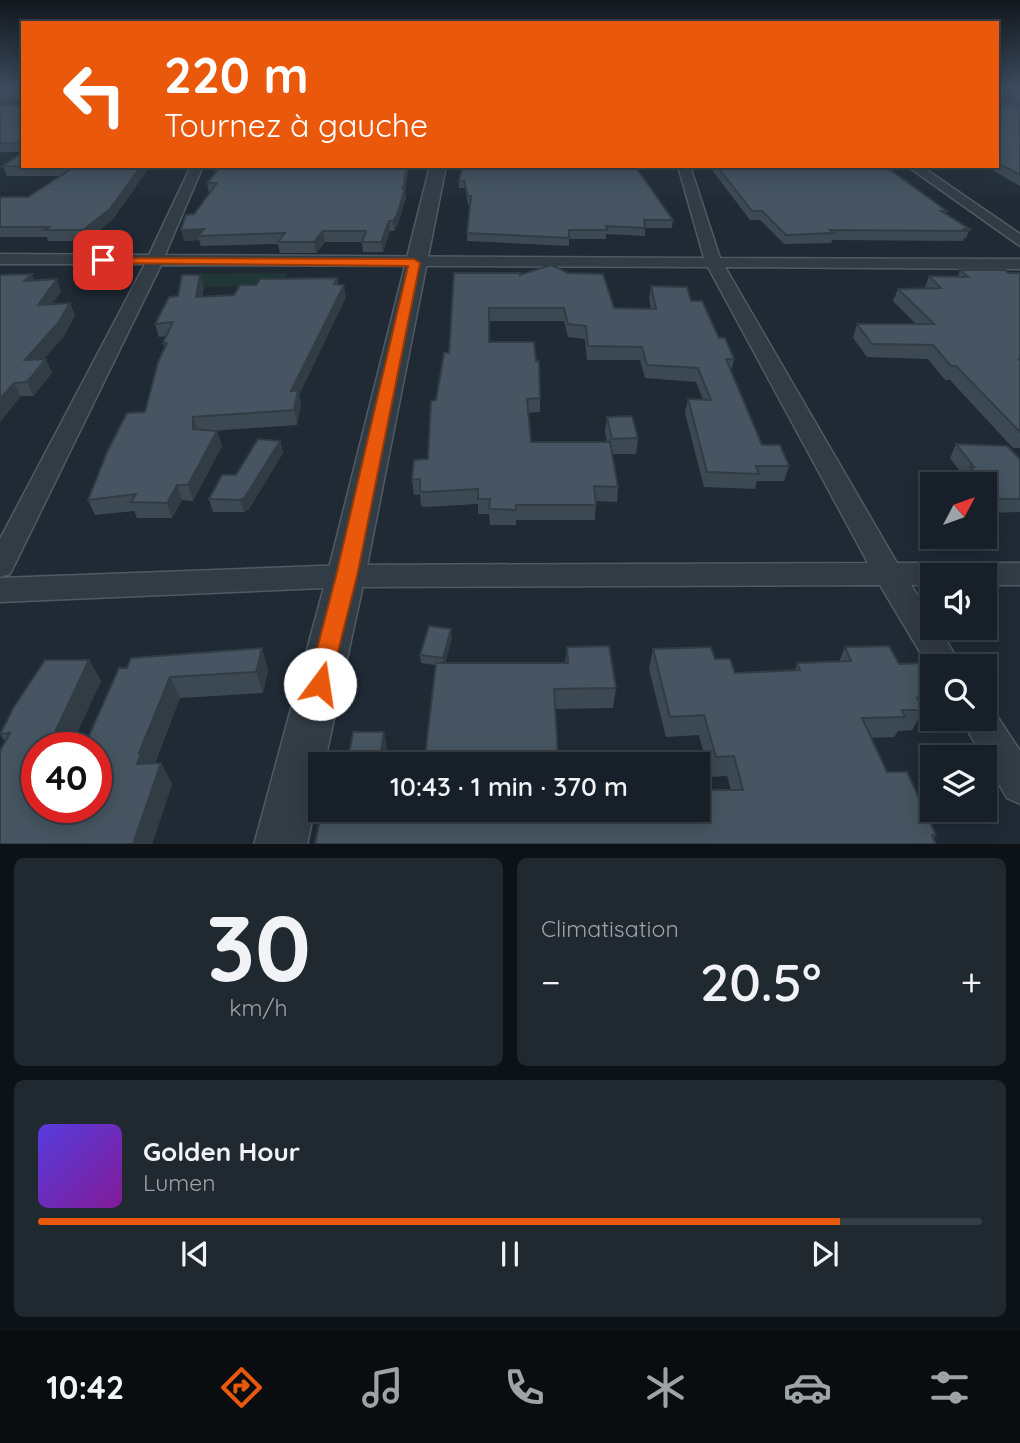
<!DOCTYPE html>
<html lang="fr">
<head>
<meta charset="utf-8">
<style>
  :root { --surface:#172028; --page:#202830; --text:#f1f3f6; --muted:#9ea3a8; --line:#363e45; --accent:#ea580c }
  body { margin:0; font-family:Quicksand,sans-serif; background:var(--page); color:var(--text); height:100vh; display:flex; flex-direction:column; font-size:26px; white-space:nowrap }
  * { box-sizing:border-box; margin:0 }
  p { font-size:23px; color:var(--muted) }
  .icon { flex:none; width:38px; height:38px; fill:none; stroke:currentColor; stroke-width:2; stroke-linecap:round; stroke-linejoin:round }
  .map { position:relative; height:844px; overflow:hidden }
  .panel { display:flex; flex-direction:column; gap:14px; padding:14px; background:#0d1216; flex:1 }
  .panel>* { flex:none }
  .guide { position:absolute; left:21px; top:21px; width:978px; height:147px; border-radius:0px; box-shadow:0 4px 18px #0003,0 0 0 2px var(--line); background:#ea580c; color:#fff; overflow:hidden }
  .needle { width:46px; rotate:49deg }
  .tools { position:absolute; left:920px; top:472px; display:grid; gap:14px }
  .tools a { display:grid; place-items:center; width:77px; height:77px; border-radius:0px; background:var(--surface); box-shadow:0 4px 18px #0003,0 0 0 2px var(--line); font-size:35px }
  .speed { position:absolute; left:21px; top:732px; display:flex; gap:14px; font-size:35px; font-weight:700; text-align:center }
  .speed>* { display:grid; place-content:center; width:91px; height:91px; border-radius:50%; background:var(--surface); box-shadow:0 4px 18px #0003,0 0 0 2px var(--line); line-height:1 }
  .speed .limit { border:10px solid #d22; background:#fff; color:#111 }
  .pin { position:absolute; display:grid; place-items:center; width:60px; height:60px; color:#fff; margin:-30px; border-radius:14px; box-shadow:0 4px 10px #0006 }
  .me { position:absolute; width:77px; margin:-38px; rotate:14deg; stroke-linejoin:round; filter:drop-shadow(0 0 5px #0008) }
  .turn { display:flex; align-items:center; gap:24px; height:147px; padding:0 28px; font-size:32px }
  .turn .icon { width:91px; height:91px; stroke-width:2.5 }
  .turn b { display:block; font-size:49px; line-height:60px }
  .big { font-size:52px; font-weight:600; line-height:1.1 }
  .panel .card { flex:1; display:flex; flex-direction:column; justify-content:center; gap:10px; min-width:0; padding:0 24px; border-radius:10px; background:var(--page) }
  .panel .dial { align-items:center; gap:0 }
  .dial b { font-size:91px; line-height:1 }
  .song { display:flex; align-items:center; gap:21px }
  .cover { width:84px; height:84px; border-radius:10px; background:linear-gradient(135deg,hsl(250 70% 55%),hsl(290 70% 35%)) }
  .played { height:7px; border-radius:4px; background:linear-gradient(90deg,var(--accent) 85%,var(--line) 85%) }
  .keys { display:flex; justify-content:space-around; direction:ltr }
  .heat { display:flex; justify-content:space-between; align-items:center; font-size:38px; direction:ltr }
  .panel .tiles { flex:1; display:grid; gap:14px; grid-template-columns:1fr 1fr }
  .card:last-child { grid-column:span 2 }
  .trip { position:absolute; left:308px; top:752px; width:402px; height:70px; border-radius:0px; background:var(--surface); box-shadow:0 4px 18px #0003,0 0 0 2px var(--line); font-weight:600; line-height:70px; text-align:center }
  .menu { display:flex; height:112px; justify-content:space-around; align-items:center; background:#090d10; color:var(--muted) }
  .menu .icon { width:49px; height:49px }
  .menu .active { color:var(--accent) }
  .menu b { font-size:32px; color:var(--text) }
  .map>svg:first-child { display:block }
</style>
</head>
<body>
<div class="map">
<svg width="1020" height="845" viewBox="0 0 1020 845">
  <rect width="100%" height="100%" fill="#1f2a35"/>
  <path fill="#213737" d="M288,273L282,286L186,287L194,274Z"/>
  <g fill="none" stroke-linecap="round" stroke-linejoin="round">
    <g stroke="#4f5a64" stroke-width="3">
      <g id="minor">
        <path d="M998,95L1020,105V111L998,101Z"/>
        <path d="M191,166H203L165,255L704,258L678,166H690L720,258L1020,259V269L725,267L897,563H1020V585H985V576H933V585H911L933,619V628H939L962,667H933V674L880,585L346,587L0,602V578L346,565L868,563L708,267L161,265L14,566L10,574L0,577V539L145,264H0V254L149,255Z"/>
        <path d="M907,166H921L1020,234V246Z"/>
        <path d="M985,705L992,708L1020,751V804L1007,798L961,719H985Z"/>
      </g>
    </g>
    <g stroke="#4f5a64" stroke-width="3">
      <g id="tertiary">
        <rect x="998" y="101" width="22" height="8"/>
        <path d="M430,166H446L365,576L324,765H320V782L307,845H254L327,576Z"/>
      </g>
    </g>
    <use href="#minor" fill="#323c45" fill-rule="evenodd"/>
    <use href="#tertiary" fill="#323c45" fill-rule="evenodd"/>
  </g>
  <g fill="#3c4953">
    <path d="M0,87H23V166H150L113,219L86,241H48L47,237H0V197H28L61,176H7L3,166L23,152H0V106L22,105L23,100H0Z"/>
    <path d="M998,87H1020V99L999,93L998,102L1001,105L1020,106V186L985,166H998Z"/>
    <path d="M210,166H408V171L405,190L406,198L397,226L394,231H390L383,252H363L362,242H325L316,253H280L278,244L201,246L199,240L184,241L194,214L210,192L209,193L207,183L217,171L211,170Z"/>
    <path d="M463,166L673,220L672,228H645V236L606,234V239H569V246L467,241V233L470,204H468L465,188H459V181Z"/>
    <path d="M709,166H885L947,211L946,213L970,229L966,238H964L963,241L832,240L831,243L784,244L760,220H750Z"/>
    <path d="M960,270L1020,273V448H1013L950,380H945L928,359L867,357L853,338L857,324H916L893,301L898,289L925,288L929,276H958Z"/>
    <path d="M454,273L520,275L614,308L651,309L649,298L651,286L691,301L719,338L734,359L731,371L762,445L789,466L784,481H757L755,489L704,487L685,413L688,399L703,400L696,382L645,378L640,360H587L585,339L568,337L564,321H489V342L540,398V412L528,413L531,442H607L605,432L607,417L638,438L636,454H612L618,487L617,502L596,501L595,520H516V525H490L489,514H478V504L424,507L421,506L420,494L414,495L412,480L428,459L436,400L449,353Z"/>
    <path d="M0,275L35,280L61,291L52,304L75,315L64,336L43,359L52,373L33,396H21L0,422Z"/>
    <path d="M337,278L338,285L346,297L299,395L301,405L297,425L210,431H217L222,446L193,501L182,500L172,518H137L134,511L95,515L88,500L145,412L165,348L163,343L166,336L159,337L155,324L178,296L204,287L202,297L234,295L256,285Z"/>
    <path d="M280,441L283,453L249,509L244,512H213L209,499L236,475Z"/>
    <path d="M956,444L1020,459V512L991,513L985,507V485H967L964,481L965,478L950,458Z"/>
    <path d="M452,638L445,663H565L567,647L616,688L613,708L555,709L558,756L435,665L421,663L420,655Z"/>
    <path d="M845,647L899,664L933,677L932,717L919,718L912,730L898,731L894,737L871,738L887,772L936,835L934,838L731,790L727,776L710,777L699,735L666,737L649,669L653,649L715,659L735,673L795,671L797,663L839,662Z"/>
    <path d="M262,648L268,670L263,693L180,698L155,763H161L172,784L152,844H0L5,741L0,734L89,660L101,681L37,807H96L127,668Z"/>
  </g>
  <g fill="#313c44">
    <path d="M141,166H150L113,219L86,241L83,230Z"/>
    <path d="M407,166H408V171L405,190L406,198L397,226L394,231L393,221L403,189Z"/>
    <path d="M389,221L390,231L383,252L381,242Z"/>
    <path d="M204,229L198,236L199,240L184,241L181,230Z"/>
    <path d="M323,231L325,242L316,253L314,242Z"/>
    <path d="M32,274L37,286L24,281Z"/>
    <path d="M200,275L204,287L200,309L196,297Z"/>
    <path d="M57,279L61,291L43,318L38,305Z"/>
    <path d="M344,285L346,297L299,395L301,405L297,425L291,391Z"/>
    <path d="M70,303L75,315L64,336L31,374L25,360Z"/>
    <path d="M46,359L52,373L33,396L27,382Z"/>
    <path d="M14,383L21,396L0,422V399Z"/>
    <path d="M193,417L198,432L193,429Z"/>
    <path d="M217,431L222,446L193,501L188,485Z"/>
    <path d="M280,441L283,453L249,509L244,512L240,500Z"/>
    <path d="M177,485L182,500L172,518L167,503Z"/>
    <path d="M451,629L452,638L444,667L443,658Z"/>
    <path d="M262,648L268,670L263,693L256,672Z"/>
    <path d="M89,660L101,681L71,747H48Z"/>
    <path d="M170,677L180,698L151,771L137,764L139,753Z"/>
    <path d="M384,732L388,752L386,765H379Z"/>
    <path d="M161,763L172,784L152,844H133Z"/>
    <path d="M37,770V801L28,789Z"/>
  </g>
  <g fill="#465561" stroke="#313c44" stroke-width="2">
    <path d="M0,87H23V96L20,93H0Z"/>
    <path d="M998,87H1000L998,102L1001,105L1020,106V175L998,163Z"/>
    <path d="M1003,87H1020V91Z"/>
    <path d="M23,99V144L0,143V106L22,105Z"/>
    <path d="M23,152V166H141L110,209L83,230H44L49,227H0V197H28L74,167L3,166Z"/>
    <path d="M221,166H407L403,189H405L397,215L393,221H389L381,242H362L366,231H323L314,242H278L285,233L198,236L204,229L181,230L186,215L194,214L217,183H207Z"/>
    <path d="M463,166H635L673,220H644L645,228L606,226L607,230H569V238L467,233L471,196H468L464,181H459Z"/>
    <path d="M717,166H885L947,211H941L970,229H964L967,231L830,230L834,233L786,235L762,211H752Z"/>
    <path d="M551,265L568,273L603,274L614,308L656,309L651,286L687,287L691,301H702L719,338H725L734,359H726L762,445H780L789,466H756L759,474L707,472L688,399L711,400L698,368L647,365L642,347L588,346L586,326L568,324L564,308H489V342H534L536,361H539L540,398L527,399L531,442H610L618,487L594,486L596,505H516V510L489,509L490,499H478V489L423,492L420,491V479L412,480L414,460L428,459L431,401L436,400L444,353H449L454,273H520V275Z"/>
    <path d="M960,270H1005L1008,273H1020V359H1018L1020,360V432L956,366H951L933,345L872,344L857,324H934L898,289L941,288L929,276L968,277Z"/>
    <path d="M32,274L24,281L57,279L38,305L70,303L58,323L25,360L46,359L27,382L14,383L0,399V275Z"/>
    <path d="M182,275H200L196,297L234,295L240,285H256L260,279L337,278L334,284L344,285L291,391L298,390L294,410L193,417V429L217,431L188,485H177L167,503L131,502L136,494L88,500L108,450L127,413L145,412L158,362L167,343H163L173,322L155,324L169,297L178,296Z"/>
    <path d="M632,416L638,438L612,439L607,417Z"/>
    <path d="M258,439L280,441L245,497L240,500L209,499L222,475H236Z"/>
    <path d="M956,444L1007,446L1020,459V499H998L970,467H974Z"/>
    <path d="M429,626L451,629L443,658L420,655Z"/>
    <path d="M609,646L616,688L554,689L558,756L563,755L565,765H424L436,663H568L567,647Z"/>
    <path d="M889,646L899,664L924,663L933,677V697L917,698L923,710H902L905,717L862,718L887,772H907L936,835H932L936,844H315L322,810H698V790H743L734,756L716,757L704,715L670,717L653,649L711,647L715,659H730L735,673L800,670L797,663L851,661L845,647Z"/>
    <path d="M262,648L256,672L170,677L139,753H141L137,764L161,763L133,844H0V751L10,733L0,734L14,707L45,660H89L48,747H37V770L28,789H37V807H96V747H84L119,668H127L131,658Z"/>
    <path d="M353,732H384L379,765H347Z"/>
  </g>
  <linearGradient id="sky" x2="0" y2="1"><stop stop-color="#11171d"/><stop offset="0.42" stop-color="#3c4a5c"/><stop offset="1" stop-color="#3c4a5c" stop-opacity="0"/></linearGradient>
  <rect width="1020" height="205" fill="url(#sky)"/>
  <path fill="#ea580c" stroke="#983908" stroke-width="2" d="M99,258L414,259L420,263L357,576L328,691L320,694L312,691L308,684L336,576L408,266L103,263L99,262Z"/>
</svg>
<div class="tools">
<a><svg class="needle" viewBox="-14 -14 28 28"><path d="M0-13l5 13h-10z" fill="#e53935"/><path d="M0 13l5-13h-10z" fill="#9ea3a8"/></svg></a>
<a><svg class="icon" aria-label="sound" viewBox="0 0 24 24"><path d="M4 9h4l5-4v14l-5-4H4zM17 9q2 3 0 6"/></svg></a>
<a><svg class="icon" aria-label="search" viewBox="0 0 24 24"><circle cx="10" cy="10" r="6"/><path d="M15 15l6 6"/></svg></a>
<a><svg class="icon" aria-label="layers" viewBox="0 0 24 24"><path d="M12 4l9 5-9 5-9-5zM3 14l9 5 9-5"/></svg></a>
</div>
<div class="speed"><div class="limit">40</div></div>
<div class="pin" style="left:103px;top:260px;background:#d93025"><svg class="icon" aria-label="arrive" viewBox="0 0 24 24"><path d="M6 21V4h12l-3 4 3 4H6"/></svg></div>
<svg class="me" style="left:320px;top:684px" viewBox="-20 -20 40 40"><circle r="19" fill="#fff"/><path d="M0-13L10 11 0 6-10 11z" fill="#ea580c"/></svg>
<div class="trip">10:43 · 1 min · 370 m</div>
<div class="guide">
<div class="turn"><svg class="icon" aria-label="left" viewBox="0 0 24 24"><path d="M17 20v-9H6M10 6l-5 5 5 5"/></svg><div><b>220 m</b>Tournez à gauche</div></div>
</div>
</div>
<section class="panel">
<div class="tiles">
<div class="card dial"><b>30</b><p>km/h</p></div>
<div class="card"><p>Climatisation</p>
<div class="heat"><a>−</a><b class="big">20.5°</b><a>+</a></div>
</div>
<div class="card">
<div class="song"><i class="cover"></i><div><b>Golden Hour</b><p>Lumen</p></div></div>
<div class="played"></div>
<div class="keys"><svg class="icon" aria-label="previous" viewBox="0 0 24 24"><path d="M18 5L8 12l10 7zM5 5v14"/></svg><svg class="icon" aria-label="pause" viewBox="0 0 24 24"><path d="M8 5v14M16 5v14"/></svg><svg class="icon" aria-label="next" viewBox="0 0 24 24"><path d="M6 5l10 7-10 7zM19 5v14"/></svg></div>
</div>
</div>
</section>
<nav class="menu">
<b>10:42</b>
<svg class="icon active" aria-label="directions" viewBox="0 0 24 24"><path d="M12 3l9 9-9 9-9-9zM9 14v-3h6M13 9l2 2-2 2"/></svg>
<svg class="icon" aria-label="music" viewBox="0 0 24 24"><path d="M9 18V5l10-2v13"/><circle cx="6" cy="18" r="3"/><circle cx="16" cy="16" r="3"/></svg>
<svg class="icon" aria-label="phone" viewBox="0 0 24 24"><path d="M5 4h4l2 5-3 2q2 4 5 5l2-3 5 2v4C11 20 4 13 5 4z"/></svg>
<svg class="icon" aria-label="climate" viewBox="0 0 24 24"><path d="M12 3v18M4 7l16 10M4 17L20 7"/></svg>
<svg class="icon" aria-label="car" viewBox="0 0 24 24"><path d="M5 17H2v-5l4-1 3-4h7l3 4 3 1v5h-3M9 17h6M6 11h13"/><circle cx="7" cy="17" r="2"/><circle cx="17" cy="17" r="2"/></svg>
<svg class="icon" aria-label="filters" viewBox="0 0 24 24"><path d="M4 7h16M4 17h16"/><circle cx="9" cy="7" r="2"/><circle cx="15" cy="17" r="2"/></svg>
</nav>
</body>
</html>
